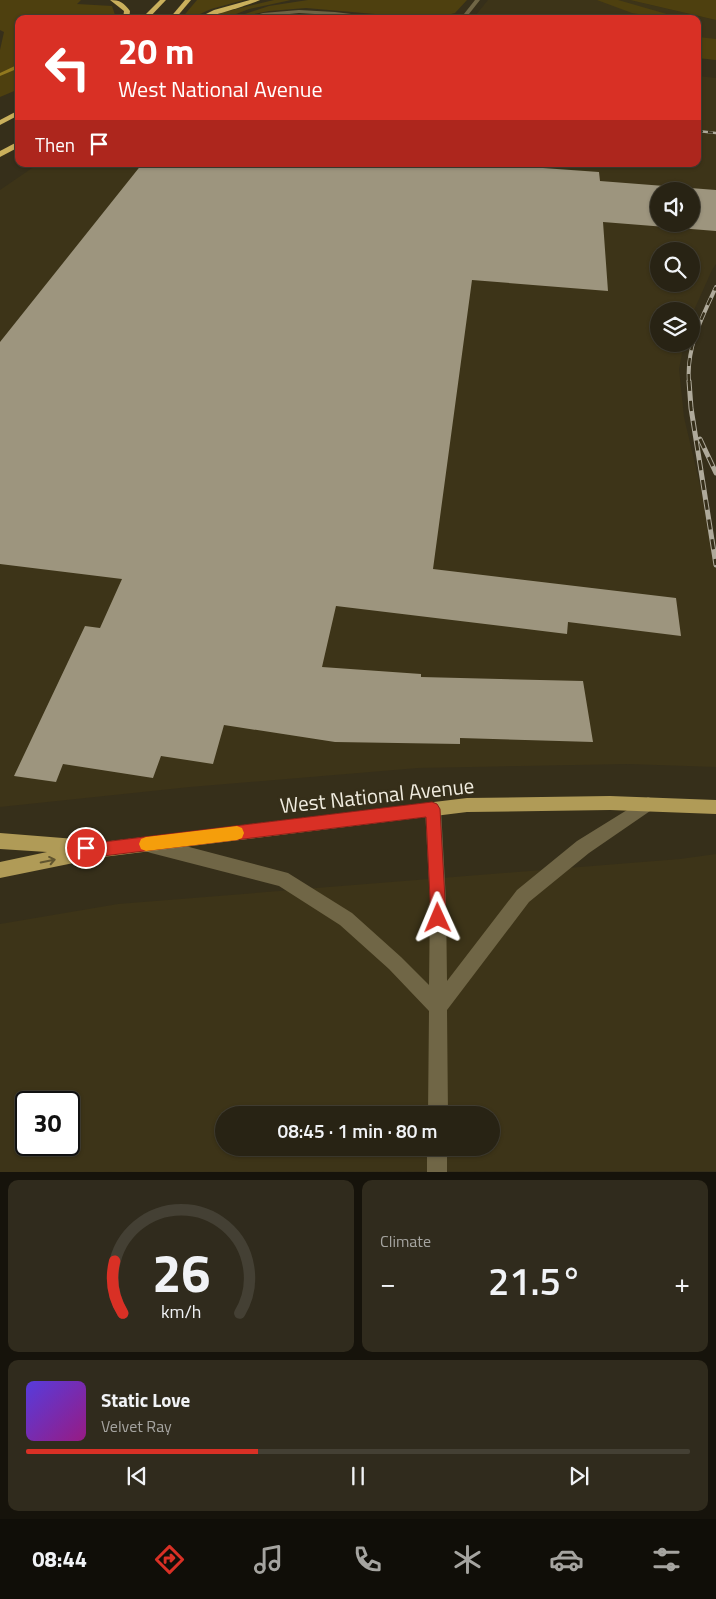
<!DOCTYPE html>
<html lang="en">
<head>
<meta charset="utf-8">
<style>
  :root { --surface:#282314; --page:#302b1d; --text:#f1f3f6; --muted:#a5a4a0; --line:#444034; --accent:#d93025 }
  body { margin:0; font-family:"Titillium Web",sans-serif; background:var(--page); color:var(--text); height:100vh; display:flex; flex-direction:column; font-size:19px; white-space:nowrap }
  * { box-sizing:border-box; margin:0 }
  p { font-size:16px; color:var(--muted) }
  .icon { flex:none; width:28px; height:28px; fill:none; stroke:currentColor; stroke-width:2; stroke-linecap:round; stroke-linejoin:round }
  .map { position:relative; height:1172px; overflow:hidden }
  .sheet { display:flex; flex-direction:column; gap:8px; padding:8px; background:#16130b; flex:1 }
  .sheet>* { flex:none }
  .top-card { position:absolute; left:15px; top:15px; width:686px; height:152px; border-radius:10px; box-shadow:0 1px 4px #0004,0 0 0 1px var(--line); background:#d93025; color:#fff; overflow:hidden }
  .tools { position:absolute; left:650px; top:182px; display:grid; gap:10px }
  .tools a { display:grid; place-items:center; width:50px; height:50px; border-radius:50%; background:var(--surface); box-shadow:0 1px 4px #0004,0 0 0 1px var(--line); font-size:25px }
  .speed { position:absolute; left:15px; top:1091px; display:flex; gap:10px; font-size:25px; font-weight:700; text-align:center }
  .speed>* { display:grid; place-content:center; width:65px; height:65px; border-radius:50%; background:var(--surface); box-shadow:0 1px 4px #0004,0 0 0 1px var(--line); line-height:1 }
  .speed .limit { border:2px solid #111; border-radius:8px; background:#fff; color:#111 }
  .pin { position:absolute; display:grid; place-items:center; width:42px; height:42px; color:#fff; margin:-21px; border:2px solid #fff; border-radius:50%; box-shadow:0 1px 5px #0007 }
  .me { position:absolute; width:55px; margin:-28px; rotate:359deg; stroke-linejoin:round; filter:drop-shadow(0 0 4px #0008) }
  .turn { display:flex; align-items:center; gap:18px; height:105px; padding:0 20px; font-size:22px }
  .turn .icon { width:65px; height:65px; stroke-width:2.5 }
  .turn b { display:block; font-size:35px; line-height:42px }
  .then { display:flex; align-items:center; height:48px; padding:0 20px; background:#0003; gap:10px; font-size:19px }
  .big { font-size:38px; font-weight:600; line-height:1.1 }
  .sheet .widget { flex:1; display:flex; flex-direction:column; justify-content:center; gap:8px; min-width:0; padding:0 18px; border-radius:10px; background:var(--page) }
  .sheet .dial { align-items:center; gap:0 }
  .dial svg { height:130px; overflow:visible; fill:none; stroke:var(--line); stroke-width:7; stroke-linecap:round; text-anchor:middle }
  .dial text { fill:var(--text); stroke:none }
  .song { display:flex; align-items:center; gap:15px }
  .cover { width:60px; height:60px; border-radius:8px; background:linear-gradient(135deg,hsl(250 70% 55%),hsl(310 70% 35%)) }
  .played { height:5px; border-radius:2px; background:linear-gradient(90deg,var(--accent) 35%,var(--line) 35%) }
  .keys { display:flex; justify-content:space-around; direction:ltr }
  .heat { display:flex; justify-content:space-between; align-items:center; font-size:28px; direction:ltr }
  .sheet .tiles { flex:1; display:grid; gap:8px; grid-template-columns:1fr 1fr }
  .widget:last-child { grid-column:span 2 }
  .trip { position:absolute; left:215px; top:1106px; width:285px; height:50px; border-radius:25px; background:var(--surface); box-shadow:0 1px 4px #0004,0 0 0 1px var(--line); font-weight:600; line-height:50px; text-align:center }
  .menu { display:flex; height:80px; justify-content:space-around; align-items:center; background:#100e08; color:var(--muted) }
  .menu .icon { width:35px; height:35px }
  .menu .on { color:var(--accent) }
  .menu b { font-size:22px; color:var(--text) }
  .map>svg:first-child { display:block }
</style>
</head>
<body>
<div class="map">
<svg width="716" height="1172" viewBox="0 0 716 1172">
  <rect width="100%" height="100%" fill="#362f1a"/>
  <g fill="#3d3418" fill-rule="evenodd">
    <path d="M488,0H630L716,20V60L698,58V19H479L475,16Z"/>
    <path d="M698,76L716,78V264L712,270L691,317V311H659V344H684L679,369L684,417L716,554V767L628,764L418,768L190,787L0,807V190L38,164H698ZM659,191H691V224H659ZM659,251H691V284H659Z"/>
    <path d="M716,854V1171L0,1172V924L118,904L680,859ZM26,1102H69V1145H26ZM224,1115H491V1148H224Z"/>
  </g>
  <g fill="#4e400f">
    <path d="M0,0H81L77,4L112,6L116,18L19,19V89L0,97V50L4,32L0,30Z"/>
    <path d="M197,0H244L211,9L189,19H181Z"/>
    <path d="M274,0H291L249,9L223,19H212L221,14L220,13Z"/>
    <path d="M308,0H467L455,13L432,19L306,8L269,11L230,19L269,6Z"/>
    <path d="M597,0H618L684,19H660L658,17L632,13Z"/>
    <path d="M630,0H716V20Z"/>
    <path d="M295,14L363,19H259Z"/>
    <path d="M698,37L716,39V60L698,58Z"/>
  </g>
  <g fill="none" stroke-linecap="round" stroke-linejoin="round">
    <path fill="#91781e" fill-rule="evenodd" d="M17,65H19V68L0,76V73Z"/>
  </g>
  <path fill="#9d957e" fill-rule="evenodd" d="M142,164H485L599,172L600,181L716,190V231L603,222L608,291L472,280L433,569L676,598L681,636L568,622L567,634L336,606L322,667L421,674V677L583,681L593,742L460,738V744L335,742L224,725L213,764L161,756L153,778L63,764L56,782L14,776L85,626L100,628L122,579L0,564V342ZM659,191H691V224H659Z"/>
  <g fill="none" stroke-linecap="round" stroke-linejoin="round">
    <g fill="#706646" fill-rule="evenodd">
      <path d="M475,0H480L465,19H460Z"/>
      <path d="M299,10L335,12L392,19L299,13L243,19L263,13Z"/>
      <path d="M648,797L653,799L656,804L653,809L589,853L529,902L447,1010L448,1115H428L429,1011L389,969L340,925L279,886L151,853L145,851L143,845L145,839L151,837L288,873L352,913L401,957L429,985L430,901L425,809L428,804L433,802L438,804L441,809L446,901L447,981L517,890L577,841Z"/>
      <rect x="427" y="1148" width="20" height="24"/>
    </g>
    <path fill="#b09b57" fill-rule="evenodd" d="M610,796L716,800V814L610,810L467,812L103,857L0,878V862L47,852L0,849V833L88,840L94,843L467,798Z"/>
    <g fill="#cab05c" fill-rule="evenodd">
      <path d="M110,0C120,0 124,3 130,11L129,19H123L124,11Z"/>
      <path d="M160,0H166L148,19H141Z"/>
      <path d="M185,0H191L175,19H169Z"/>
      <path d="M250,0H260C253,4 203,19 196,19L214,10Z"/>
      <path d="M19,110V115L0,125V120Z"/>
      <path d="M19,141V147L0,157V151Z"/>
    </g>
    <g stroke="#afaa9b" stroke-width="2.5">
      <path id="rail-far2" d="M698,131L716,133"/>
    </g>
    <g stroke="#afaa9b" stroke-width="4">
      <path id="rail-far1" d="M689,382C686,348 702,317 716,287"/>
    </g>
    <g stroke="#afaa9b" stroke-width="5">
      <g id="rail">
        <path d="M689,381L691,408L716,565"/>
        <path d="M700,439L716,473"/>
      </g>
    </g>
    <use href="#rail-far2" stroke="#362f1a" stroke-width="2" stroke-dasharray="5" stroke-linecap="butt"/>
    <use href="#rail-far1" stroke="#362f1a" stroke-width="2.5" stroke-dasharray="8" stroke-linecap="butt"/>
    <use href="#rail" stroke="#362f1a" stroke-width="3" stroke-dasharray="10" stroke-linecap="butt"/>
  </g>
  <defs><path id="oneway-shaft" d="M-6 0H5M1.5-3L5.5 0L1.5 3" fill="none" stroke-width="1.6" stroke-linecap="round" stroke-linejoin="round" transform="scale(1.25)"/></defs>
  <use stroke="#61552f" href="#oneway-shaft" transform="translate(48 861) rotate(-12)"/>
  <path fill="#d93025" stroke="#8d1f18" d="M432,802L437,804L440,809L446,918L444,924L438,926L433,924L431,918L426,817L103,856L81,853L79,848L81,843L86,841L103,842Z"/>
  <path fill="#f59e0b" d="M237,826L242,828L244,833L242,838L237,840L146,851L141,849L139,844L141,839L146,837Z"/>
  <g text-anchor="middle" stroke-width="5" stroke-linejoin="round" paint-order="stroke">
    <g font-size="21" fill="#f0ecdf" stroke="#362f1a">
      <text transform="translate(377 796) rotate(-6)" y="7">West National Avenue</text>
    </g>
  </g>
</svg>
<div class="tools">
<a><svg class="icon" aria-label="sound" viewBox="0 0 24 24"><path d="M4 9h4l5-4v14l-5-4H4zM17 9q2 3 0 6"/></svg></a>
<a><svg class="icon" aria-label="search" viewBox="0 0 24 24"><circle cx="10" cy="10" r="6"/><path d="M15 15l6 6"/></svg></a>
<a><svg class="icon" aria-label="layers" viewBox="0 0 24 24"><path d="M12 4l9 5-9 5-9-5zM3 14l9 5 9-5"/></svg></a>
</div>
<div class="speed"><div class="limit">30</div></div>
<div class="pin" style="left:86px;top:848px;background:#d93025"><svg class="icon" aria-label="arrive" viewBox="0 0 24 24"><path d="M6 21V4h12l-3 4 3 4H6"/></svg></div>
<svg class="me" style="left:438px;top:918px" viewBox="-20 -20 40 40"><path d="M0-17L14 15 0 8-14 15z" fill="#d93025" stroke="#fff" stroke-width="4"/></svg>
<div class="trip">08:45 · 1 min · 80 m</div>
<div class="top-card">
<div class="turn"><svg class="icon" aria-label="left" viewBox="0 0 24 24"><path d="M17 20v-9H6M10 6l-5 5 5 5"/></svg><div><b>20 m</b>West National Avenue</div></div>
<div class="then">Then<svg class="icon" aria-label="arrive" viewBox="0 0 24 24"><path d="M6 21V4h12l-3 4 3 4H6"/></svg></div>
</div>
</div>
<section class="sheet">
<div class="tiles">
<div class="widget dial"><svg viewBox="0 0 100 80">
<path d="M14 69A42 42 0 1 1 86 69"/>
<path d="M14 69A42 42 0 0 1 9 37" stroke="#d93025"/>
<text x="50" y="56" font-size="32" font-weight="700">26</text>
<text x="50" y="72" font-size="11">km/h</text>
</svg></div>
<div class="widget"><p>Climate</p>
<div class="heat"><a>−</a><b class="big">21.5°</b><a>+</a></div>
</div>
<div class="widget">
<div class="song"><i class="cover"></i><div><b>Static Love</b><p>Velvet Ray</p></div></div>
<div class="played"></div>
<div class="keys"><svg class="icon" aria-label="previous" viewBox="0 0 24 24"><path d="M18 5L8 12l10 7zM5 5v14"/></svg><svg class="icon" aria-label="pause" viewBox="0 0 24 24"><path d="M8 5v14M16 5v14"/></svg><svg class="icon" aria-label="next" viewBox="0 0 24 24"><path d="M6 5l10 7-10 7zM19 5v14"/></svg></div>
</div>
</div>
</section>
<nav class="menu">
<b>08:44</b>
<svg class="icon on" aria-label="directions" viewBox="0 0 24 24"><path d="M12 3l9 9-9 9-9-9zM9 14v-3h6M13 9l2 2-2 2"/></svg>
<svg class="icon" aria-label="music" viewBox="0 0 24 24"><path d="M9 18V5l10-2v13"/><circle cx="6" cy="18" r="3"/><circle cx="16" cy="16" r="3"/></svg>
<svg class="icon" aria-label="phone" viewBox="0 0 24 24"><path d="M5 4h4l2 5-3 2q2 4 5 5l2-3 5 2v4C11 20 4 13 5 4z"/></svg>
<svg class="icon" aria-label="climate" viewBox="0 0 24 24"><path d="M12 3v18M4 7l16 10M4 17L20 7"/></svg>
<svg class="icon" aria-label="car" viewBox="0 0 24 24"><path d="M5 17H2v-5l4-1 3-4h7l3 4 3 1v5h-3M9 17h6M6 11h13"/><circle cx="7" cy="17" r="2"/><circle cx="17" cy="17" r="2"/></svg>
<svg class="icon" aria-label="filters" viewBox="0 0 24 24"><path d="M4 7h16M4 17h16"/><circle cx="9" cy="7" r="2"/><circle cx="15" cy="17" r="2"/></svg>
</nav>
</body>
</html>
